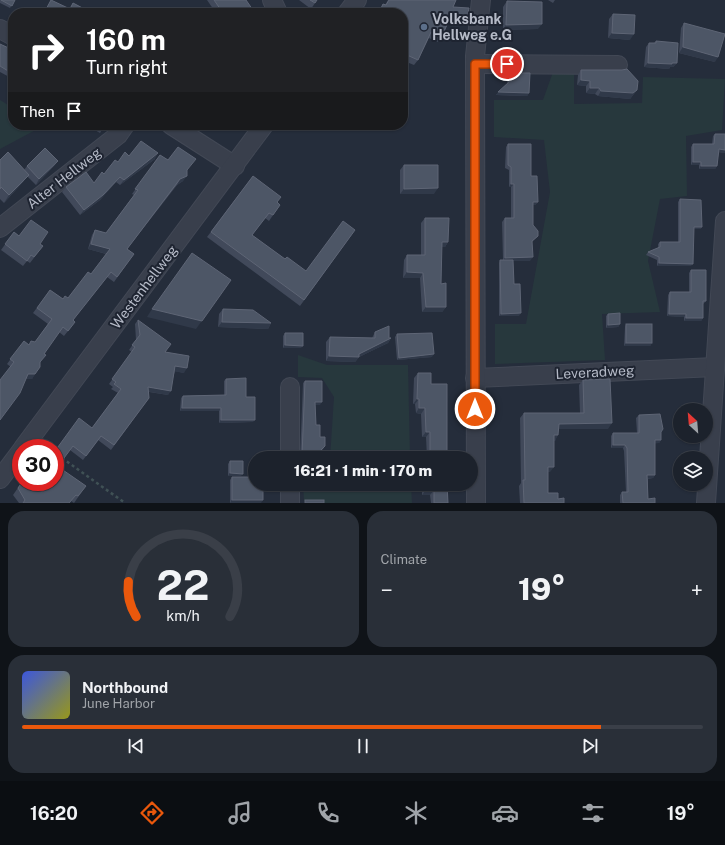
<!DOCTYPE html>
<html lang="en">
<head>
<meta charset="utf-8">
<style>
  :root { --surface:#1c222c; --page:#292f38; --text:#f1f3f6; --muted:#a0a4a9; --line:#3a3f48; --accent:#ea580c }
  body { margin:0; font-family:"Public Sans",sans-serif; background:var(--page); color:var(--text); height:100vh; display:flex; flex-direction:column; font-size:15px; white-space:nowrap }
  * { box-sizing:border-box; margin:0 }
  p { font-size:13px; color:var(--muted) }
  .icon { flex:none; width:22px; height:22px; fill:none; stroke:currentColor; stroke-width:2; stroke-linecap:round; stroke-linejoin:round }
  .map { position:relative; height:503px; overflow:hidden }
  .sheet { display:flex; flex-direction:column; gap:8px; padding:8px; background:#0f1318; flex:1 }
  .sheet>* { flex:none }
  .top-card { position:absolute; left:8px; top:8px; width:400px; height:122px; border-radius:16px; box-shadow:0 1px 3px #0004,0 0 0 1px var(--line); background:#202124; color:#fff; overflow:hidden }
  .needle { width:26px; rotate:334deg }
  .buttons { position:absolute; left:673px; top:403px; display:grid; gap:8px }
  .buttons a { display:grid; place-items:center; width:40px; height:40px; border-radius:50%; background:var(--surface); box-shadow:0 1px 3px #0004,0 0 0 1px var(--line); font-size:20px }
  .speed { position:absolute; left:12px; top:439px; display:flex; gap:8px; font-size:20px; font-weight:700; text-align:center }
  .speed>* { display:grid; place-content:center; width:52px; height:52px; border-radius:50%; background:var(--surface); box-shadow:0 1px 3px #0004,0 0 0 1px var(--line); line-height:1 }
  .speed .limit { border:6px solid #d22; background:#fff; color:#111 }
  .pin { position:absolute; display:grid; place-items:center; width:34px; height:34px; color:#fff; margin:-17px; border:2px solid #fff; border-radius:50%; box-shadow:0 1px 4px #0007 }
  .me { position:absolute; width:44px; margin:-22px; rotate:0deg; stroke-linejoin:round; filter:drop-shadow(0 0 3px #0008) }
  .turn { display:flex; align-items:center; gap:14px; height:84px; padding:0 12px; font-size:18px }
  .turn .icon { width:52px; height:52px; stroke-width:2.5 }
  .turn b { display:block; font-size:28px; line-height:34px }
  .then { display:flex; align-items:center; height:38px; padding:0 12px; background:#0003; gap:8px; font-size:15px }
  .big { font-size:30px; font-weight:800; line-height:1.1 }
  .sheet .card { flex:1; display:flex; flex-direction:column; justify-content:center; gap:6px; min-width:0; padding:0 14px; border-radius:16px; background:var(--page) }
  .sheet .dial { align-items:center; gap:0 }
  .dial svg { height:104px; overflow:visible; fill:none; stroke:var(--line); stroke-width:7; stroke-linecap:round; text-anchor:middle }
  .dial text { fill:var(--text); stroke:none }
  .song { display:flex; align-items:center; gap:12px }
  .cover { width:48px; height:48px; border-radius:6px; background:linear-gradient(135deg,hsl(230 70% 55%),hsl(60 70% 35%)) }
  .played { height:4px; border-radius:2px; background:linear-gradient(90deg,var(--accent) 85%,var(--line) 85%) }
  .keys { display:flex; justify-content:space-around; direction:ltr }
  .heat { display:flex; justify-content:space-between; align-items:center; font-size:22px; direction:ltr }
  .sheet .tiles { flex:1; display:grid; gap:8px; grid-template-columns:1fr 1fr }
  .card:last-child { grid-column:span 2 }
  .trip { position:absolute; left:248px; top:451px; width:230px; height:40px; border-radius:20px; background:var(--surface); box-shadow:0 1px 3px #0004,0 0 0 1px var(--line); font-weight:800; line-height:40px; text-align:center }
  .tabs { display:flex; height:64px; justify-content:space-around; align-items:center; background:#0b0e12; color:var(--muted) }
  .tabs .icon { width:28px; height:28px }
  .tabs .current { color:var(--accent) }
  .tabs b { font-size:18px; color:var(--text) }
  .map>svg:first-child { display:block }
</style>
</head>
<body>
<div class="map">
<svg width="725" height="503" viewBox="0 0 725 503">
  <rect width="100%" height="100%" fill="#252d3b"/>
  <g fill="#27383d">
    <path d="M553,72H574V104L642,103L643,77L725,79L722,130L686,136L687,196L660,199L648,261L660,312L602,314L605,360L495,364V324H526L550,192L544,140L494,137V100H543Z"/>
    <path d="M0,100L13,108V125L43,126L0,149Z"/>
    <path d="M298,355L327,365H408L410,458H330L334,397L322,378L298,377Z"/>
    <path d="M303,484H411L412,503H316L304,501Z"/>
  </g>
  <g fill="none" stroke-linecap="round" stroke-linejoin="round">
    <g stroke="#424855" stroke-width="20">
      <g id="minor">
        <path d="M272,0L278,13"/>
        <path d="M347,13L357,0"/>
        <path d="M0,29L13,36"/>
        <path d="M475,64L618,65"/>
        <path d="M171,125L235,166"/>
        <path d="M0,228L118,135L125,125"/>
        <path d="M475,378L715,367"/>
        <path d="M290,387V458"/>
        <path d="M23,448L264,125"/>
        <path d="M0,479L21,451"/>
        <path d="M290,484V503"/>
        <path d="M476,503L475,56L481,0"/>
        <path d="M706,503L725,221"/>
      </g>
    </g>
    <g stroke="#405155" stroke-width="2.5" stroke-dasharray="3 3" stroke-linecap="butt">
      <path d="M44,445L48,448"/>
      <path d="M62,458L125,503"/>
    </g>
    <use href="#minor" stroke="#393f4c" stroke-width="18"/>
  </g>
  <g fill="#41495a">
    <path d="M0,0H15L10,8L0,3Z"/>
    <path d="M51,0L69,9L73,3L92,13H44Z"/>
    <path d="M207,0H246L255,13H216Z"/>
    <path d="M299,0H317L311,9Z"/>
    <path d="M388,0H456L453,7L467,19L464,25L448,23L442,36L438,42L429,38L418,60L414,65L404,61L403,62V13H377L383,4L385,5Z"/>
    <path d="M548,0H555L553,3Z"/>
    <path d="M507,1L538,29L503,30V7Z"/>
    <path d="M613,14L630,40L608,38L609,19Z"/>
    <path d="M684,23L715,62L679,53L681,28Z"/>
    <path d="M656,41L677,63L673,67H670L669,69L644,67L646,47L649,43H654Z"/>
    <path d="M0,44L13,50V79L0,72Z"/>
    <path d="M581,70H622L637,90L633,95L630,99L598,96L595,94L586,93V86L577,85L578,75Z"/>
    <path d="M509,73L529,93L527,96L496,95L507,84V76Z"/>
    <path d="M86,125H105L100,133Z"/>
    <path d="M715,134H725V153L718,152L717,166L715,169H699V165H691V147L693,144H712L713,136Z"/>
    <path d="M508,144L531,176L538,202L535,205H533V225L538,236L532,242L530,261H513L514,284L519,316H499V263L500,260H503L502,222L505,218H511V187H509V170L505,168L506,147Z"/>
    <path d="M160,155L168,160L187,171L183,181L177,185L127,249L134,254L114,282L107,277L73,320L75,322L64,336L59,332L44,354L40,363L32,379H26L7,364L24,341L29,345L35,342L48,324L33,313L50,290L63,299L68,298L91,274L106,254L88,249L92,235L95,230L106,233L134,195L132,194Z"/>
    <path d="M129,156L155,159L120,185L116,182L100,200L80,215L62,192L66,187L94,183L104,174L118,162Z"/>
    <path d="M0,160L24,170L27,166L58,161L54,166L36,185L27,176L23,182L4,203L0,199Z"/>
    <path d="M404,165L434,194H400V170Z"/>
    <path d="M253,176L277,203L280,205L269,221L265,218L252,235L285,259L306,271L355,230L300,306L207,237Z"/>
    <path d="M680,199L702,227L700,229H694L691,266H657V260L646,255L648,252L658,248V244L660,242H678V202Z"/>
    <path d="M425,218L448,242L445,247H441V284L446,307L442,312H422L420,278H403L404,260L407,255H421V223Z"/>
    <path d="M14,232L19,236L43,246L30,263L27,261L23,266L1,250Z"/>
    <path d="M691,270L706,301L703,304V318L701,321H684V317L667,316L668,295L670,292H689V273Z"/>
    <path d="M223,309L271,323L268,329L218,327L219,314Z"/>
    <path d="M608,314L620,324L618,327L606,328V316Z"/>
    <path d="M138,320L184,373L175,371L168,395L149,392V398L111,450L98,440L83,460L70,450L55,451L92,428L118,393L111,389L113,387L109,384L132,352L129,350L136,340L135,324Z"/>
    <path d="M626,324L652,343L650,346H624L625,327Z"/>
    <path d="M375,332L389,338H391L388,343L359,357L355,362L326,361V342L330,337L372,338Z"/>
    <path d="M285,333L301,348H283V336Z"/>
    <path d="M397,334L432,357L397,360L395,337Z"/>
    <path d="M418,373L431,384L447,458H427L426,437H422L421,414L416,413L415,404H413L414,378Z"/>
    <path d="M226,379L246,397L253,422L219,423V411H180L181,398L183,396L224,395V381Z"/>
    <path d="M583,380L608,429H559L555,441H554L550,472H548V493L558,499L564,503H520L519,486L521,483L520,418L524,413H580L579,385Z"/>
    <path d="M305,381L320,405H315L316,425L320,437L325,446L323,449L320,452V455L318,458H300L303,383Z"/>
    <path d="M639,415L661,432V440L659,443H655V475L653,478L648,479V499L655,503H620V495L622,492H626L624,451L623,448H611V436L613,433H637L636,418Z"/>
    <path d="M230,461L241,476H228V464Z"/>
    <path d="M232,477L261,503H230V480Z"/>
    <path d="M22,482L42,492L86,486L74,503L71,501L70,503H19L13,495Z"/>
    <path d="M422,484H447L448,503H431L430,495H422Z"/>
  </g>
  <g fill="#303949">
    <path d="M450,18L467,19L464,25L447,23Z"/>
    <path d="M542,24L538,29L503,30L506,25Z"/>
    <path d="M612,33L634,34L630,40L608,38Z"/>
    <path d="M683,47L718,57L715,62L679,53Z"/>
    <path d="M648,63H677L673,67H670L669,69L644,67Z"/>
    <path d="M581,80L590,81L586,86L577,85Z"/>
    <path d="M590,88H599L595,94L586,93Z"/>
    <path d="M637,90L633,95L630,99L598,96L601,91Z"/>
    <path d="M498,92L529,93L527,96L496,95Z"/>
    <path d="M719,149L725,150V153L717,152Z"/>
    <path d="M158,153L155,159L120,185L124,180Z"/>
    <path d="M58,161L54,166L36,185L39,179Z"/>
    <path d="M693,162H701L699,165H691Z"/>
    <path d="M701,166H717L715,169H699Z"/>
    <path d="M29,175L23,182L4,203L9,195Z"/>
    <path d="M187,176L183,181L177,185L180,179Z"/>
    <path d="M120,177L116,182L100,200L80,215L84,210Z"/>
    <path d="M511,184H514L511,187H509Z"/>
    <path d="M438,188L434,194H400L404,189Z"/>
    <path d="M533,202H538L535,205H530Z"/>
    <path d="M694,227H702L700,229H692Z"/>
    <path d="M442,242H448L445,247H438Z"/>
    <path d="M91,244L110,249L107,254L88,249Z"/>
    <path d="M533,257L530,261H503L505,258Z"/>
    <path d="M659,263L693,264L691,266H657Z"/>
    <path d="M407,272L423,273L420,278H403Z"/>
    <path d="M231,280L196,329L147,317L152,309Z"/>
    <path d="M426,307H446L442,312H422Z"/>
    <path d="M521,313L519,316H499L501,314Z"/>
    <path d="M669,314H686L684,317L667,316Z"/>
    <path d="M686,318H703L701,321H684Z"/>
    <path d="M222,322L271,323L268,329L218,327Z"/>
    <path d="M620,324L618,327L606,328L608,325Z"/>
    <path d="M391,338L388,343L359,357L355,362L326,361L329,356L359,354Z"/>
    <path d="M626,343H652L650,346H624Z"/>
    <path d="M285,345L303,346L301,348H283Z"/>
    <path d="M434,354L432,357L397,360L399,358Z"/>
    <path d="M175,366L187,368L184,373L172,371Z"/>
    <path d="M40,367L32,379H25L28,374Z"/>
    <path d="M148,387L171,391L168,395L145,391Z"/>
    <path d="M417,399H419L415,404H413Z"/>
    <path d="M315,402H322L320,405H313Z"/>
    <path d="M182,408H221L219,411H180Z"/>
    <path d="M419,408H425L421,414L416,413Z"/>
    <path d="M221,420H255L253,422L219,423Z"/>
    <path d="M612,423L608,429H555L559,424Z"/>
    <path d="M426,432H430L426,437H422Z"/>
    <path d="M554,435H558L555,441L550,440Z"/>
    <path d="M655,440H661L659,443L652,444Z"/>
    <path d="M613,445H625L623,448H611Z"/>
    <path d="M302,455H320L318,458H301Z"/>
    <path d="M548,467H554L550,472H544Z"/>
    <path d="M230,473L243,474L241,476H228Z"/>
    <path d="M647,475H655L653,478L645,479Z"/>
    <path d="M426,490H434L430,495H422Z"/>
    <path d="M232,500H263L261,503H230Z"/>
  </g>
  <g fill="#4d5666" stroke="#5e6575">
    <path d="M1,0H15L12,6Z"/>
    <path d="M51,0L70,9L73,3L92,13H44Z"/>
    <path d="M214,0H246L255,13H223Z"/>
    <path d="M310,0H317L315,3Z"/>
    <path d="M389,0H456L453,7L469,8L467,19L450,18L442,36L431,32L418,60L407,55L406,58L403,57V13H379L383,4L386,5Z"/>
    <path d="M507,1L542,2V24L506,25Z"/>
    <path d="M613,14L635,15L634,34L612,33Z"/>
    <path d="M684,23L725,34L718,57L683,47Z"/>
    <path d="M656,41L678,43L677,63H672V64L648,63L649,43H656Z"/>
    <path d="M0,44L13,50V74L0,66Z"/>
    <path d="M627,69L638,81L637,90L633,93L601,91L599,88H590V81L581,80V70H622Z"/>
    <path d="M509,73H530L529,93L498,92L509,82Z"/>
    <path d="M95,125H105L103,130Z"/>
    <path d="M715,134H725V150L719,149L717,166H701V162H693V144H714Z"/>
    <path d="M141,141L158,153L124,180L120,177L103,195L84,210L66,187L86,172L94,183L102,172L104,174L115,160L118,162L125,152L129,156Z"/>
    <path d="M508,144H531V176H537L538,202H533V225L538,231V236L532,241L533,257L505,258V218H514V184H511V167L508,165Z"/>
    <path d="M178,147L196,159L187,170V176L180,179L127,249L134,254L117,277L111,272L73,320L75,322L68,331L63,327L44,354L46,355L40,362V367L35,374H28L20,393L0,420V380L14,362L10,359L24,341L29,345L31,341L35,342L52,319L37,308L50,290L63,299L65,296L68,298L88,272L91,274L110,249L91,244L95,230L106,233L138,190L135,189L160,155L168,160Z"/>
    <path d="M45,148L58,161L39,179L27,166Z"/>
    <path d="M8,152L29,175L9,195L1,187L0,189V160Z"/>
    <path d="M404,165H438V188L404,189Z"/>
    <path d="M253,176L281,197L277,202L280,205L273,215L269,213L252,235L285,259L287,257L306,271L343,221L355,230L304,300L211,232Z"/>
    <path d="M680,199L701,200L702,227H694L693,264L659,263V257L648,252L660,247V242H680Z"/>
    <path d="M425,218H449L448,242H442L441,284L446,283V307H426L423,273L407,272V255H425Z"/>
    <path d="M31,220L48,232L40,244L43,246L34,257L31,255L27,261L5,244L14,232L19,236Z"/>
    <path d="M192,253L231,280L202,321L152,309Z"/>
    <path d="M500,260H513L514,284H520L521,313L501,314Z"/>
    <path d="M691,270H706V301H703V318H686V314H669L670,292H691Z"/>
    <path d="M223,309L253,310L271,323L222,322Z"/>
    <path d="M620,313V324L608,325V314Z"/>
    <path d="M138,320L171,344L165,352L189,356L187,368L175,366L171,391L148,387L149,398L114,445L101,436L86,456L73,446L55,470V451L79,418L92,428L121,389L114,384L116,382L112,379L135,347L132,345L140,335Z"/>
    <rect x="626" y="324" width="26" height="19"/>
    <path d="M389,326V338H391L359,354V357L329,356L330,337L375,338V332Z"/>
    <path d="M285,333H303V346L285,345Z"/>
    <path d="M432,333L434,354L399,358L397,334Z"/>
    <path d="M418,373H431V384H447V458H430V432H426L425,408H419V399H417Z"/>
    <path d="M246,378V397H255V420H221V408H182L183,396L226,395V379Z"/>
    <path d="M610,379L612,423L559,424L558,435H554V467H548V493H558V499L564,498V503H524L523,480H525L524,413H584L583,380Z"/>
    <path d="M305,381H322V402H315L316,425H320V437H325V446L320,451V455H302Z"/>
    <path d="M660,414L663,429L661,432V440H655V475H647L648,499L655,498V503H623L622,492H628L627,448L625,445H613V433H639V415Z"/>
    <path d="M230,461H243V474L230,473Z"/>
    <path d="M60,468L86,486L78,496L76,495L69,503H23L25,500L18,488L22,482H28L42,492L49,482H55V474Z"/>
    <path d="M232,477H255V484H263V500H232Z"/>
    <path d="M426,484H447L448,503H434V490H426Z"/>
    <rect x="305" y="500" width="19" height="3"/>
  </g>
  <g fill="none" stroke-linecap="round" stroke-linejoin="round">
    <g stroke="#983908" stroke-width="10">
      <path id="route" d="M475,409V64H507"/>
    </g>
    <use href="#route" stroke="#ea580c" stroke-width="7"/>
  </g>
  <circle fill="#5c6f8a" stroke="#1e2431" stroke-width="1.5" cx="424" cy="27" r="4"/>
  <g text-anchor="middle" stroke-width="4" stroke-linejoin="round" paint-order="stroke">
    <g font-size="14" font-weight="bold" fill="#b5bac7" stroke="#1e2431" text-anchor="start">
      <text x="432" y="24">Volksbank<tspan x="432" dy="16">Hellweg e.G</tspan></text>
    </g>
    <g font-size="14" fill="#b5bac7" stroke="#1e2431">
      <text transform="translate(64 178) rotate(-38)" y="5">Alter Hellweg</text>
      <text transform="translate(144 287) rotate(-53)" y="5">Westenhellweg</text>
      <text transform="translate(595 372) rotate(-3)" y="5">Leveradweg</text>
    </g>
  </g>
</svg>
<div class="buttons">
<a><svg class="needle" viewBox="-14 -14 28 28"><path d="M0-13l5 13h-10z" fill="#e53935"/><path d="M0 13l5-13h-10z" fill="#a0a4a9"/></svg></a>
<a><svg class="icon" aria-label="layers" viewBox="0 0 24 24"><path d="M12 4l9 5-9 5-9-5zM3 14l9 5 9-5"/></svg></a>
</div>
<div class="speed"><div class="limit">30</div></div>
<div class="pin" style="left:507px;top:64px;background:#d93025"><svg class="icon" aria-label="arrive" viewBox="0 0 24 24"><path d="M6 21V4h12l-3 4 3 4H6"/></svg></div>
<svg class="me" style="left:475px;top:409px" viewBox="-20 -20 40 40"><circle r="17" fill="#ea580c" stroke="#fff" stroke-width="3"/><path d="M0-11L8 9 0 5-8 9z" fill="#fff"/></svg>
<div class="trip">16:21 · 1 min · 170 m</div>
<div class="top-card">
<div class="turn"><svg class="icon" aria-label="right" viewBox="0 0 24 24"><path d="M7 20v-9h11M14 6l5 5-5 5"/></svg><div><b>160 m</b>Turn right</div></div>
<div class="then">Then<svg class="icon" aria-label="arrive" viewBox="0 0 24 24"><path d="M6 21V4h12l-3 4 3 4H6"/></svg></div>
</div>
</div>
<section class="sheet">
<div class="tiles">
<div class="card dial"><svg viewBox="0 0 100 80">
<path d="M14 69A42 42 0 1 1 86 69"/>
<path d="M14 69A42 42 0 0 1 8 42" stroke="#ea580c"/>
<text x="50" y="56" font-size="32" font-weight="700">22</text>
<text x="50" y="72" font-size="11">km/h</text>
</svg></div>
<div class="card"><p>Climate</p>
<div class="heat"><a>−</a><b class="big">19°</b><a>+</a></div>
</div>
<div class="card">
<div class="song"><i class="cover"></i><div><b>Northbound</b><p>June Harbor</p></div></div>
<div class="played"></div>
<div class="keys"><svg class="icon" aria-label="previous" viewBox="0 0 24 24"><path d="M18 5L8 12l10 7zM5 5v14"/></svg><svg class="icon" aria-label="pause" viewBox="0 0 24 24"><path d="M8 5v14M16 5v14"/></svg><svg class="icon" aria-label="next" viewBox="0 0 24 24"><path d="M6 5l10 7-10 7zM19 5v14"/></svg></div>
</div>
</div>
</section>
<nav class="tabs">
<b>16:20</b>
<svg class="icon current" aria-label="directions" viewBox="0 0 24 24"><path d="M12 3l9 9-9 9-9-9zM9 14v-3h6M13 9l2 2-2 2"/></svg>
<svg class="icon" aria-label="music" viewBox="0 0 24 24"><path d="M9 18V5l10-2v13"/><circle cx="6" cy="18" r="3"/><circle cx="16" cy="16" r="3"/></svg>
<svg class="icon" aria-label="phone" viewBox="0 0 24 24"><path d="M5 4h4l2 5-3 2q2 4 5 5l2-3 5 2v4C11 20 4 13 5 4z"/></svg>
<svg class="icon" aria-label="climate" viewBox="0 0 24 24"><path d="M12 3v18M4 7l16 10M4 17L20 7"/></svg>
<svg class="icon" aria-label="car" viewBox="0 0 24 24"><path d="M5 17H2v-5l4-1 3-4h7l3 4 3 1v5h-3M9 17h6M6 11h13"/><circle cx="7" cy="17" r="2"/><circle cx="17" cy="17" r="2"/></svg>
<svg class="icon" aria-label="filters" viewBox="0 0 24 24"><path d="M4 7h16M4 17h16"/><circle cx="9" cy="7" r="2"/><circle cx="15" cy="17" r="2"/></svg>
<b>19°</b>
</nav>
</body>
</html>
